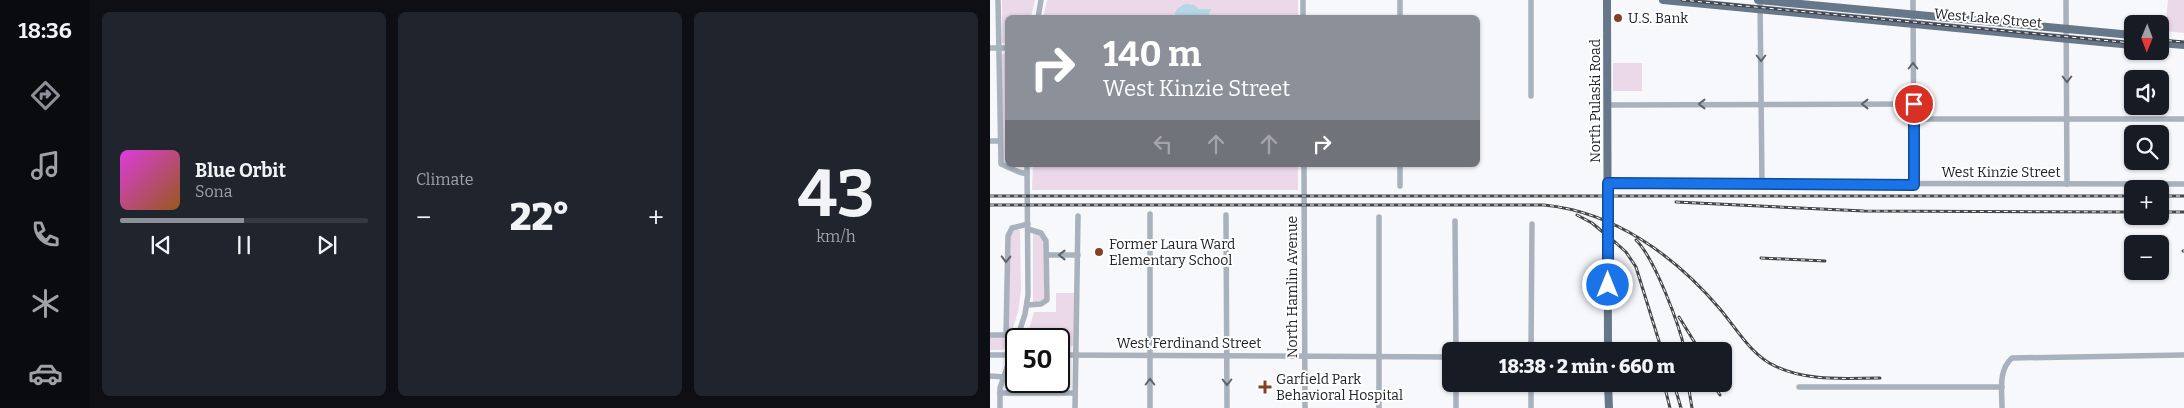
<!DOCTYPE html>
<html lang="en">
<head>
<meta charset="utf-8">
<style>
  :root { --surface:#171b24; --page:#20242c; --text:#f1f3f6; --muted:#9ea1a6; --line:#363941; --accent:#8c9099 }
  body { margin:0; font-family:Bitter,serif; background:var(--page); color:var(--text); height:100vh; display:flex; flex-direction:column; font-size:19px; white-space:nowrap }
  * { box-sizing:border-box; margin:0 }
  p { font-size:16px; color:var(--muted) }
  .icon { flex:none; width:28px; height:28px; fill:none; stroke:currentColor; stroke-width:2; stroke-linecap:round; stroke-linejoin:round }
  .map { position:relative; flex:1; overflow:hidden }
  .drawer { display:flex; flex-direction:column; gap:12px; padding:12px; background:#0d0f14; width:900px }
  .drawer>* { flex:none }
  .guide { position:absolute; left:15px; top:15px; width:475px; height:152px; border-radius:8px; box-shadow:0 1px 4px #0004; background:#8c9099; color:#fff; overflow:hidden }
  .needle { width:32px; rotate:181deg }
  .controls { position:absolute; left:1134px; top:15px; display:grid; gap:10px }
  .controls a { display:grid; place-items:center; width:45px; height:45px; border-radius:8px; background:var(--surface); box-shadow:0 1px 4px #0004; font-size:25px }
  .speed { position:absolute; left:15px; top:328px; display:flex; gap:10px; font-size:25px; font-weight:700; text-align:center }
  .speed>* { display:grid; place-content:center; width:65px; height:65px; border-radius:50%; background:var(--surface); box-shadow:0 1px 4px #0004; line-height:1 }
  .speed .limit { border:2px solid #111; border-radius:8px; background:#fff; color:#111 }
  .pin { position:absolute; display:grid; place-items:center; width:42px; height:42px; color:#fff; margin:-21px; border:2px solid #fff; border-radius:50%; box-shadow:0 1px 5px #0007 }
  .me { position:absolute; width:55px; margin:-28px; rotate:0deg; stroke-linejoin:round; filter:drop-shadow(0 0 4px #0008) }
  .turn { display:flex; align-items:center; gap:18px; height:105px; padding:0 15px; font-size:22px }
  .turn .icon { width:65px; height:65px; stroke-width:2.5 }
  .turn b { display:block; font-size:35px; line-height:42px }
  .lanes { display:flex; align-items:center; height:48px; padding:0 15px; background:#0003; justify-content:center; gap:25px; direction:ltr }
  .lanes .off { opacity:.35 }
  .big { font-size:38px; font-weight:800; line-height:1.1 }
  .drawer .widget { flex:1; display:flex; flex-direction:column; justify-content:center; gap:8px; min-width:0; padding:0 18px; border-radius:8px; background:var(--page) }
  .drawer .dial { align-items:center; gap:0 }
  .dial b { font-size:65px; line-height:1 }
  .song { display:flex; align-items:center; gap:15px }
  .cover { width:60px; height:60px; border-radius:8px; background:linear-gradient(135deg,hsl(300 70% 55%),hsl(30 70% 35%)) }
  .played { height:5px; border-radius:2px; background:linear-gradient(90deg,var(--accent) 50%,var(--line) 50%) }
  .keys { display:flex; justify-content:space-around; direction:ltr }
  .heat { display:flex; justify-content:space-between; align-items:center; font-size:28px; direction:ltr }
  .drawer .tiles { flex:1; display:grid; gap:12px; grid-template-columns:repeat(3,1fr) }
  .trip { position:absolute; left:452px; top:342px; width:290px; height:50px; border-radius:8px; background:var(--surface); box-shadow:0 1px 4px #0004; font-weight:800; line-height:50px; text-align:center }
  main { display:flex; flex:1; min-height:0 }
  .menu { display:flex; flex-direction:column; width:90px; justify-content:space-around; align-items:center; background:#090b0e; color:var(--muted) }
  .menu .icon { width:35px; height:35px }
  .menu .on { color:var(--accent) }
  .menu b { font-size:22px; color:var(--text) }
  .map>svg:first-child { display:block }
</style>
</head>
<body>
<main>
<nav class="menu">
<b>18:36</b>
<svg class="icon on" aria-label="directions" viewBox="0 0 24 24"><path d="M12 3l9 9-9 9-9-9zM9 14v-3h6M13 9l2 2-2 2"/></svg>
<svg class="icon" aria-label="music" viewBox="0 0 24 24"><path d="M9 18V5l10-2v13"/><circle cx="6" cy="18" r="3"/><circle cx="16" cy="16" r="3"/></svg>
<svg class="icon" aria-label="phone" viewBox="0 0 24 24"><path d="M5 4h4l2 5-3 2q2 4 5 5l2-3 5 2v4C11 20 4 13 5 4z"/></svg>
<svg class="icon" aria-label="climate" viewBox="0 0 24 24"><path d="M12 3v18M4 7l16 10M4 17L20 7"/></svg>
<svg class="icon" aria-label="car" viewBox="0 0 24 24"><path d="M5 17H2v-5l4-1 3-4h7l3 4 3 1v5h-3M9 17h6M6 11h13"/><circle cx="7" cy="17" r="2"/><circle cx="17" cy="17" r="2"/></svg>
</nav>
<section class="drawer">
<div class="tiles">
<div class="widget">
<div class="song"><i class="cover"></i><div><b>Blue Orbit</b><p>Sona</p></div></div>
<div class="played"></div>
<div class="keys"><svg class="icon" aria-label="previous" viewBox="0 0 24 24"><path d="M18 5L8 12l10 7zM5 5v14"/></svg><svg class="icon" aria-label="pause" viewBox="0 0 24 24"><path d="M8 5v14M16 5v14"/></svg><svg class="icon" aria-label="next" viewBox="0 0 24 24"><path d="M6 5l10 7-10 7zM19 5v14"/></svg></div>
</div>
<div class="widget"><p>Climate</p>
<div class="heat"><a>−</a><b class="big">22°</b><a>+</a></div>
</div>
<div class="widget dial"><b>43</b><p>km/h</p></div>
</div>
</section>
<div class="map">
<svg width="1194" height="408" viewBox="0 0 1194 408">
  <rect width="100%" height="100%" fill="#f7f8fc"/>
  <g fill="#ebd8e9">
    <path d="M12,0H45L41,17L18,18L17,44L12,43Z"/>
    <path d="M57,0H308V17L53,18Z"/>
    <path d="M1178,0H1194V33L1175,31Z"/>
    <path d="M17,53V164L12,159V54Z"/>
    <rect x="623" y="63" width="29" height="28"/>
    <path d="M43,165H308V190H42Z"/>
    <path d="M26,228L30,231L31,291L28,312L17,347L12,350H0V337L16,336L19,238Z"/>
    <path d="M43,232H47L55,241V299L52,302H43Z"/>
    <path d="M66,293H84V346L69,347V339H36L44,312H66Z"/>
    <path d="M69,360L80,361V387L77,390H22L20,388L26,371V381H69Z"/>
  </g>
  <path fill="#b4d6e5" d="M196,4L204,5L209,9H221L218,16L185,17C184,10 190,6 196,4Z"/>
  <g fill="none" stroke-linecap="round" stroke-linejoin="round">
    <g stroke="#a8b1bc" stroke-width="5.5">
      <path d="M8,0L11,164L29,172L37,174"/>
      <path d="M313,0V18"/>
      <path d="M410,0V18"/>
      <path d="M541,0V96"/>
      <path d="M770,0L772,184"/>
      <path d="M923,0L924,185"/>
      <path d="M1076,0L1077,184"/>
      <path d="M48,18L51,0"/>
      <path d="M0,48H18"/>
      <path d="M617,105L924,104"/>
      <path d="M924,119H1194"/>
      <path d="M0,141H9"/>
      <path d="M314,165L315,408"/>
      <path d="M618,183L1194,184"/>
      <path d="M410,186V165"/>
      <path d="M160,214V408"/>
      <path d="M236,215L237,408"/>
      <path d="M389,217V408"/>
      <path d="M465,221L466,351"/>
      <path d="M57,255H88"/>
      <path d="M37,305L51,304L57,300L56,241L51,233L38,229"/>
      <path d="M0,335H16L18,236L22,228L38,224"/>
      <path d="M27,339L35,314L38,295L37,165"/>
      <path d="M541,351L542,224"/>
      <path d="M0,355H26"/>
      <path d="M69,355L461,357"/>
      <path d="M0,376L14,377"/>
      <path d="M466,384V408"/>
      <path d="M541,384V408"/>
      <path d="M809,387H1012"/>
      <path d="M10,393H85"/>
      <path d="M10,408V388L26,342"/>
      <path d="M85,408L88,216"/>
      <path d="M1012,408C1012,391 1008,370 1022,358L1194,355"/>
    </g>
    <g stroke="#66778a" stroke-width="8">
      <path d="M617,0L618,351"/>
      <path d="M673,0L1142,45"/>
      <path d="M768,0L1142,35"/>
      <path d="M1170,43L1194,45"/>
      <path d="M618,384L619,408"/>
    </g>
    <g stroke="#45464e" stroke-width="3">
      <g id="rail">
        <path d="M692,0L1142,43"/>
        <path d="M1170,40L1194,42"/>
        <path d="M0,196H1142"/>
        <path d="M1170,196H1194"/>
        <path d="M686,202L874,211L1142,212"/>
        <path d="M0,205H554C625,212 685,256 730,309C746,328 762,356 785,366C817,382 856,378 890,378"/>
        <path d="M1170,212H1194"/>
        <path d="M587,215L602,223L626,243L636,252L646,267L672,351"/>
        <path d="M646,240C665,259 689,324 695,351"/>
        <path d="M1193,251H1194"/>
        <path d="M771,258L835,261"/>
        <path d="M689,317L710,351"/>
        <path d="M674,384L680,408"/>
        <path d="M684,384L691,408"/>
        <path d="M698,384L702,408"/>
        <path d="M723,384L730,395"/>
      </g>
    </g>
    <use href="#rail" stroke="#fff" stroke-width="1" stroke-dasharray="4" stroke-linecap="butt"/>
  </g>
  <defs><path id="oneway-chevron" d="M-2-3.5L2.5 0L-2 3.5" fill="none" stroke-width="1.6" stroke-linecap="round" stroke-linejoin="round" transform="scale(1.25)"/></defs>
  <g stroke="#5e636c">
    <use href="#oneway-chevron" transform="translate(771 58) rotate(90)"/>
    <use href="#oneway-chevron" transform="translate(923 66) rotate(-90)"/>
    <use href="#oneway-chevron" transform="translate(1077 79) rotate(90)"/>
    <use href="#oneway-chevron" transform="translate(712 104) rotate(180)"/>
    <use href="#oneway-chevron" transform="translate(875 104) rotate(-180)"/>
    <use href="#oneway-chevron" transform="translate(72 255) rotate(180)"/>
    <use href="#oneway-chevron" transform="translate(16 259) rotate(91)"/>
    <use href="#oneway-chevron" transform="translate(160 382) rotate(-90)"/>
    <use href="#oneway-chevron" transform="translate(237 382) rotate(90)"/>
  </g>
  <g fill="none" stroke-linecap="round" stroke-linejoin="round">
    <g stroke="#114b97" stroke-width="12">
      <path id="route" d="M618,285V183L924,185V104"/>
    </g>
    <use href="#route" stroke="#1a73e8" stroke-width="9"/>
  </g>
  <g fill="#87401f" stroke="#fff" stroke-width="2">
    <circle cx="628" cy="18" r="5"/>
    <circle cx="109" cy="252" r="5"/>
    <path d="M272.5 379.5h5v5h5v5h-5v5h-5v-5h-5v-5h5z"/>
  </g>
  <g text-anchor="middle" stroke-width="4" stroke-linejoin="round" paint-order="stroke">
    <g font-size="14" fill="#21232b" stroke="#fff" text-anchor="start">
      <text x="638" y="23">U.S. Bank</text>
      <text x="119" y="249">Former Laura Ward<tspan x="119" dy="16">Elementary School</tspan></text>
      <text x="286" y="384">Garfield Park<tspan x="286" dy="16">Behavioral Hospital</tspan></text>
    </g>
    <g font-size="14" fill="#21232b" stroke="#fff">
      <text transform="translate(998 18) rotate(5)" y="5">West Lake Street</text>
      <text transform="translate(605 101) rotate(-90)" y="5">North Pulaski Road</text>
      <text x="1011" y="177">West Kinzie Street</text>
      <text transform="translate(302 287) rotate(-90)" y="5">North Hamlin Avenue</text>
      <text x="199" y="348">West Ferdinand Street</text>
    </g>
  </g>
</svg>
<div class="controls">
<a><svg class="needle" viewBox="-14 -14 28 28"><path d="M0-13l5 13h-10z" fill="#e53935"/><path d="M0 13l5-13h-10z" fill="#9ea1a6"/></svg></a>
<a><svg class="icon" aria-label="sound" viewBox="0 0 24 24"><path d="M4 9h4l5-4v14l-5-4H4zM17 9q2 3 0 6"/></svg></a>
<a><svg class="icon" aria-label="search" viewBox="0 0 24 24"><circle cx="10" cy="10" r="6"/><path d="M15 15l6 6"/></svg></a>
<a>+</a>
<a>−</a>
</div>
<div class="speed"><div class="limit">50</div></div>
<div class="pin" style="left:924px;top:104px;background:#d93025"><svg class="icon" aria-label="arrive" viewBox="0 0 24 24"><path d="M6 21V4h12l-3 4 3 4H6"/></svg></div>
<svg class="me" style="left:618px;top:285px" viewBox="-20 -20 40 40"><circle r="17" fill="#1a73e8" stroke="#fff" stroke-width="3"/><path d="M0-11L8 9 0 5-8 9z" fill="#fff"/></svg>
<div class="trip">18:38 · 2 min · 660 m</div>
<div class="guide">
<div class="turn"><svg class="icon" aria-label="right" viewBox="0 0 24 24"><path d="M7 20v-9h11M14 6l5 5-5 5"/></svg><div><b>140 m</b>West Kinzie Street</div></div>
<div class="lanes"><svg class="icon off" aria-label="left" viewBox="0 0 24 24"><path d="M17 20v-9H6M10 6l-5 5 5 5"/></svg><svg class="icon off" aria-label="ahead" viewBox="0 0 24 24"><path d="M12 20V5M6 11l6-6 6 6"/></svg><svg class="icon off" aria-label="ahead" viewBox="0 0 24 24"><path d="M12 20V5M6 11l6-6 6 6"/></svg><svg class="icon" aria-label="right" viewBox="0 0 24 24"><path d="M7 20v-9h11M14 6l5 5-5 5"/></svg></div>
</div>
</div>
</main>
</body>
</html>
